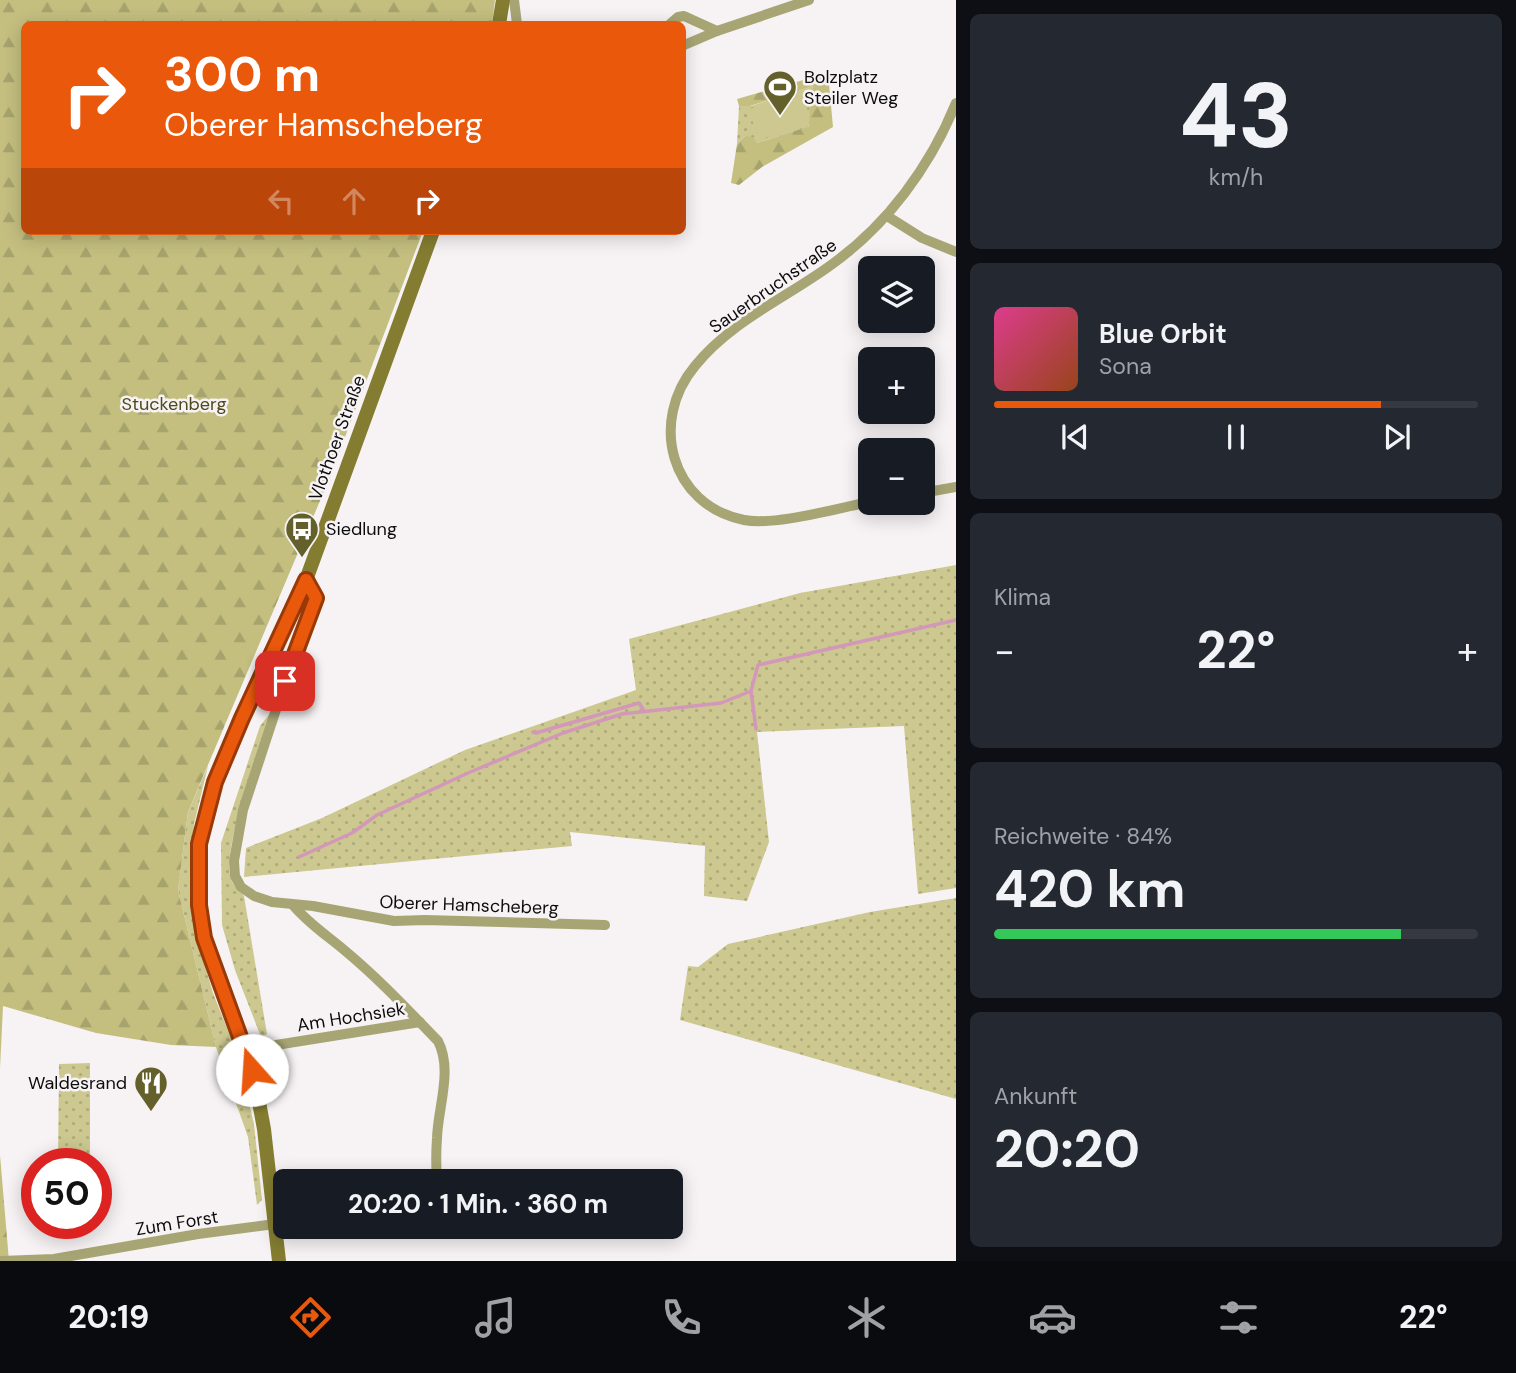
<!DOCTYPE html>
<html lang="de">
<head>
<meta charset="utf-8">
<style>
  :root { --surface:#171b24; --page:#242831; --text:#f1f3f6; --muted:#9ea1a6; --line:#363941; --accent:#ea580c }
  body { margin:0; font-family:"DM Sans",sans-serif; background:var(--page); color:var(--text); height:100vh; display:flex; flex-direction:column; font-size:26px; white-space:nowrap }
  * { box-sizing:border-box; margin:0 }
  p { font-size:23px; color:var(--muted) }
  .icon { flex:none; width:38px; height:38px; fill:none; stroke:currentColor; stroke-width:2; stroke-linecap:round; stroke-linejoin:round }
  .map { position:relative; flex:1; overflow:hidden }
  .sheet { display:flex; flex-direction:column; gap:14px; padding:14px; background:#0d0f14; width:560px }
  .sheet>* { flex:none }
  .hud { position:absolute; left:21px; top:21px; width:665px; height:214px; border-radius:10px; box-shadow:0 4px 18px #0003; background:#ea580c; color:#fff; overflow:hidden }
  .buttons { position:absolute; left:858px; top:256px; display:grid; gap:14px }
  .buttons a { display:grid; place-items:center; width:77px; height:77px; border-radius:10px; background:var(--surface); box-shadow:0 4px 18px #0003; font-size:35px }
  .speed { position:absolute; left:21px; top:1148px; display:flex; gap:14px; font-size:35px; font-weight:700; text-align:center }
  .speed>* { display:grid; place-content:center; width:91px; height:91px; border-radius:50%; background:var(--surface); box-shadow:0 4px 18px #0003; line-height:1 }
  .speed .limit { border:10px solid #d22; background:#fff; color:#111 }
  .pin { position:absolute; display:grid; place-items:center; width:60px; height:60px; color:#fff; margin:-30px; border-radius:14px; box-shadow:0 4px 10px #0006 }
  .me { position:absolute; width:77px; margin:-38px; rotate:341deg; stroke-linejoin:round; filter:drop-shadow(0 0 5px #0008) }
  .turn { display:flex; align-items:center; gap:24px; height:147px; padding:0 28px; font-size:32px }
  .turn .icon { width:91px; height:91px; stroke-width:2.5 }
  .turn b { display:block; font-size:49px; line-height:60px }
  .lanes { display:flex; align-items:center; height:66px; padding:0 28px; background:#0003; justify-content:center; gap:35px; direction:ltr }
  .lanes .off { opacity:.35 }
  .big { font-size:52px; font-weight:700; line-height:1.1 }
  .sheet .tile { flex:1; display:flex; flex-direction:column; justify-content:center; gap:10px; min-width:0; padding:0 24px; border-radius:10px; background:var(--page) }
  .sheet .dial { align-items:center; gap:0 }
  .dial b { font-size:91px; line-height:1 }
  .song { display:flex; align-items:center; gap:21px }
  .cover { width:84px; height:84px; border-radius:10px; background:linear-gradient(135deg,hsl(330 70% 55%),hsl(20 70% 35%)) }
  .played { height:7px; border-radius:4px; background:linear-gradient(90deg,var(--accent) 80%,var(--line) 80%) }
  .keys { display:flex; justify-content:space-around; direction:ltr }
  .heat { display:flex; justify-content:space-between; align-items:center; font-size:38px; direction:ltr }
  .charge { height:10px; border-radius:5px; background:linear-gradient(90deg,#34c759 84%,var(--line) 0) }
  .trip { position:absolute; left:273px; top:1169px; width:410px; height:70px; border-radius:10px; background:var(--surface); box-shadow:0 4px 18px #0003; font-weight:700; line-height:70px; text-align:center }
  .dock { display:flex; height:112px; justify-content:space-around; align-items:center; background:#090b0e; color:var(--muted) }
  .dock .icon { width:49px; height:49px }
  .dock .active { color:var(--accent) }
  .dock b { font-size:32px; color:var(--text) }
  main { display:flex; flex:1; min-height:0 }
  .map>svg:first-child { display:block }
</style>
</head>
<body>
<main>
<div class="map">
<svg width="956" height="1261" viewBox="0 0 956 1261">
  <defs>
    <pattern id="grass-dots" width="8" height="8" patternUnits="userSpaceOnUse" patternTransform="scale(1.75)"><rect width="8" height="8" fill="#ccc890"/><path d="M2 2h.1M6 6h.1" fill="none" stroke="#aeab7b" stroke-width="1.8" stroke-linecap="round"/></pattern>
    <pattern id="forest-firs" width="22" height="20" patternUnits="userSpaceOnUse" patternTransform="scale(1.75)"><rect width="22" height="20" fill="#c4bf7f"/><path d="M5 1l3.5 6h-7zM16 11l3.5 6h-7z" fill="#a7a36d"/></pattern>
  </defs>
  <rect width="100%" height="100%" fill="#f7f3f5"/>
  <g fill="url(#grass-dots)">
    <path d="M813,86L809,102L811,126L757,143L745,136L737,144L739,106H751Z"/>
    <path d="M956,565V888L918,894L904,726L757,732L769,842L747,901L704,896L705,846L570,832L572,846L244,877L246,848L322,818L465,750L636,690L629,639L800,593Z"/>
    <path d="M272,711C261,747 221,848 231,879C233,886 240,891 244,896L267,1034L261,1037L235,970L222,925L221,843L260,726Z"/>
    <path d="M208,766L194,824L190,896L198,942L213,993L237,1053L254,1124L262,1200L257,1205L248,1137L216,1047L178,890L188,812Z"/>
    <path d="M956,898V1099L680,1020L688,966L698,967L728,944L870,912Z"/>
    <path d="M90,1063V1164H58L59,1064Z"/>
    <path d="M58,1223H90V1233L57,1237Z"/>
  </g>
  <g fill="url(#forest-firs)">
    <path d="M0,0H495L492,24H24V231H423L328,482L188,812L178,890L216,1047L171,1045L96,1033L3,1006L0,1069Z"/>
    <path d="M828,73L833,127L762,167L739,185L731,183L737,144L745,136L753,137L757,143L810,126L809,102L813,86L750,106H739L737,99Z"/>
    <path d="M0,1155L9,1261H0Z"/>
  </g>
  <path fill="#ccc890" d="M801,94L810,125L758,140L749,109Z"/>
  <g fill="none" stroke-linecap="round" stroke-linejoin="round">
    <g stroke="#d397ba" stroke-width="3.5">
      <path d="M751,691L756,729"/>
      <path d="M533,732L536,733L639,703L644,711"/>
      <path d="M299,857L352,833L377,815L468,773L563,733L622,714L721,703L751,691L758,665L956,620"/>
    </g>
    <g stroke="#a8a575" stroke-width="10">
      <path d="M514,0L517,24"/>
      <path d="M670,24L678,17L684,16L717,31"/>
      <path d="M682,46L717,31L809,0"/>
      <path d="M887,216L922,238L956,252"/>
      <path d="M922,493L956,487"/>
      <path d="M870,502C838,508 775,526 744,520C670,505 649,421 695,366C731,321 786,298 831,265C887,225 930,167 956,103"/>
      <path d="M306,580L316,598L290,667L243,810L234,861L235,876L241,887L254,896L272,902L313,906L394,921L425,920L605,925"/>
      <path d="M293,905C308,923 325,934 343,949C377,977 407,1009 438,1041C453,1070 438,1107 437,1138C436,1152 436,1167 437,1181"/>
      <path d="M247,1054L276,1045L420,1022"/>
      <path d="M1,1261L54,1259L198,1234L275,1224"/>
    </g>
    <g stroke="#847d31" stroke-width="14">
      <path d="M499,24L503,0"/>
      <path d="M279,1261L264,1129L256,1086L204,938L199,905V844L215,782L242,718L306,580L433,231"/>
    </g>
  </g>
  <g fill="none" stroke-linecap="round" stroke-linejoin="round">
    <g stroke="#983908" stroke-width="18">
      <path id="route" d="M252,1070L204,938L199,905V844L215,782L242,718L306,580L316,598L285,681"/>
    </g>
    <use href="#route" stroke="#ea580c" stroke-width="12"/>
  </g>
  <defs>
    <g id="stadium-pin" transform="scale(1.75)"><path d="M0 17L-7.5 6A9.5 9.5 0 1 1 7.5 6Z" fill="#64602c" stroke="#f7f3f5"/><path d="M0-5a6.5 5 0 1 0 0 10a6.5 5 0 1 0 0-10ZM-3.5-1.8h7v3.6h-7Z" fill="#fff"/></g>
    <g id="bus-pin" transform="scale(1.75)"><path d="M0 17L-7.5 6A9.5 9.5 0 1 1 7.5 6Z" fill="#64602c" stroke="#f7f3f5"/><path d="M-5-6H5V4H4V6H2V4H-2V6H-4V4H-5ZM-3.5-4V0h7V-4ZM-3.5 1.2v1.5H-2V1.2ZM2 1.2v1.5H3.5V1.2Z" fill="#fff"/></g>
    <g id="restaurant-pin" transform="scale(1.75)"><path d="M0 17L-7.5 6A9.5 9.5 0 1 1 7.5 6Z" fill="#64602c" stroke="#f7f3f5"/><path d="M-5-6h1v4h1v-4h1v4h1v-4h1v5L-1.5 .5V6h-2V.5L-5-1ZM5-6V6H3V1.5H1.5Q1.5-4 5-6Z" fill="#fff"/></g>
  </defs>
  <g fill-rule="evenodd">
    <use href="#stadium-pin" x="780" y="87"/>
    <use href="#bus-pin" x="302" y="529"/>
    <use href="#restaurant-pin" x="151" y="1083"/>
  </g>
  <g text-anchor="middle" stroke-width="5" stroke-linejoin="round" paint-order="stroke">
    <g font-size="18" fill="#0d0c0c" stroke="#f7f3f5" text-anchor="start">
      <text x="804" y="83">Bolzplatz<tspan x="804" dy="21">Steiler Weg</tspan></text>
      <text x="326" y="535">Siedlung</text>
      <text x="127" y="1089" text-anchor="end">Waldesrand</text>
    </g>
    <g font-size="18" fill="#0d0c0c" stroke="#f7f3f5">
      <text transform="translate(773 286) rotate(-35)" y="6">Sauerbruchstraße</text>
      <text transform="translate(337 438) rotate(-70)" y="6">Vlothoer Straße</text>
      <text transform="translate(469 905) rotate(2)" y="6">Oberer Hamscheberg</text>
      <text transform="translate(351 1017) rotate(-9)" y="6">Am Hochsiek</text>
      <text transform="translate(177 1223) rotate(-9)" y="6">Zum Forst</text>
    </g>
    <g font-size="18" fill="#4e4a19" stroke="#f7f3f5">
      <text x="174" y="410">Stuckenberg</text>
    </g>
  </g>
</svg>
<div class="buttons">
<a><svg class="icon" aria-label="layers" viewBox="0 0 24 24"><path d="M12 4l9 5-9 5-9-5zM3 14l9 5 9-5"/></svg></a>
<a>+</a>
<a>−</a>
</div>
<div class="speed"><div class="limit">50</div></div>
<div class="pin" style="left:285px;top:681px;background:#d93025"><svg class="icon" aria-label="arrive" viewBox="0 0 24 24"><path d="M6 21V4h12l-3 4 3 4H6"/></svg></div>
<svg class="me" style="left:252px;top:1070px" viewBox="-20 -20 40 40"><circle r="19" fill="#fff"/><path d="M0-13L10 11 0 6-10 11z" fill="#ea580c"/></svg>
<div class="trip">20:20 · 1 Min. · 360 m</div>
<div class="hud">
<div class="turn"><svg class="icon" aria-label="right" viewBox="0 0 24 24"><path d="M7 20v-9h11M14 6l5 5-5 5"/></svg><div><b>300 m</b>Oberer Hamscheberg</div></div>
<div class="lanes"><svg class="icon off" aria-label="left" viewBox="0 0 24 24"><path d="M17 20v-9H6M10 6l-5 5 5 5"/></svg><svg class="icon off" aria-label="ahead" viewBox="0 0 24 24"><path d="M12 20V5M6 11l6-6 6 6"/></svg><svg class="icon" aria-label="right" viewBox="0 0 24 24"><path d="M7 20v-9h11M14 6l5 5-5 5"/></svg></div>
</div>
</div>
<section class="sheet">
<div class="tile dial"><b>43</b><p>km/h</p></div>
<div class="tile">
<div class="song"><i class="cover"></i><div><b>Blue Orbit</b><p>Sona</p></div></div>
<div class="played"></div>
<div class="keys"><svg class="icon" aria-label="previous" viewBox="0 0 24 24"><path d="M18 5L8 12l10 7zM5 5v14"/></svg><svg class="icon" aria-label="pause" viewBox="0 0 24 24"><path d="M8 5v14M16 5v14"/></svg><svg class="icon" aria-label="next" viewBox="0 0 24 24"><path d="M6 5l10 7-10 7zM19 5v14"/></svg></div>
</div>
<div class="tile"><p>Klima</p>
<div class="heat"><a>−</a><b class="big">22°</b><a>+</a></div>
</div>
<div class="tile"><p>Reichweite · 84%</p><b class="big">420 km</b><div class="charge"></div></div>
<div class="tile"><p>Ankunft</p><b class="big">20:20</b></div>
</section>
</main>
<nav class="dock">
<b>20:19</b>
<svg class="icon active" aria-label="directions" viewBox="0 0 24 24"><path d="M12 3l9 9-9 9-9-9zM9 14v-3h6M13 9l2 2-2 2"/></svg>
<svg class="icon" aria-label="music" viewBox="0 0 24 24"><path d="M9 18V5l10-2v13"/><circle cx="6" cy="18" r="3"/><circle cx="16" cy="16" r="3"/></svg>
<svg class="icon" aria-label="phone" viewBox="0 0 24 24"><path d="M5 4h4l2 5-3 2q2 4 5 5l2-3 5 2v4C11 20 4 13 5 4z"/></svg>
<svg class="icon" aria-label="climate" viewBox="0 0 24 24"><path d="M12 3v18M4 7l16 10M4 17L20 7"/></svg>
<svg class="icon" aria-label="car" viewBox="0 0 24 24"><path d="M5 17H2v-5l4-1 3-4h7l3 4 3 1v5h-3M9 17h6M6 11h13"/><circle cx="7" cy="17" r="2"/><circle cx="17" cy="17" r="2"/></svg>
<svg class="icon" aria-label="filters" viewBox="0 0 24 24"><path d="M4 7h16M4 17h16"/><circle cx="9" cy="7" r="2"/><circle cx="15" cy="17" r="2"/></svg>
<b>22°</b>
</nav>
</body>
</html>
